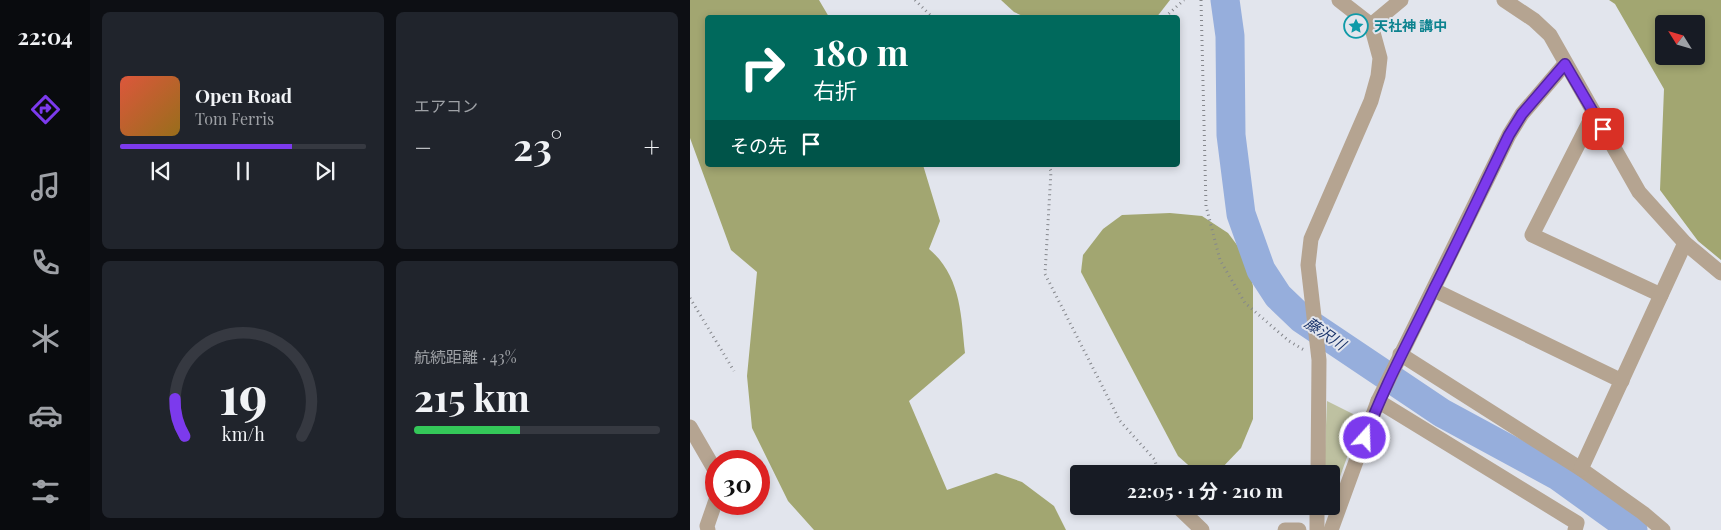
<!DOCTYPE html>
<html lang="ja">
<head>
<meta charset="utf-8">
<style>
  :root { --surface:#171b24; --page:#20242c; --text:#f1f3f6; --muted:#9ea1a6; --line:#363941; --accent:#7c3aed }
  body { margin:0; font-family:"Playfair Display","Noto Sans JP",serif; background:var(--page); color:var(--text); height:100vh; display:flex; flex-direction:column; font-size:19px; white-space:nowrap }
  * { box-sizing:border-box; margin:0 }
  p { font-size:16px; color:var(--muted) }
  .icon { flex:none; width:28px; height:28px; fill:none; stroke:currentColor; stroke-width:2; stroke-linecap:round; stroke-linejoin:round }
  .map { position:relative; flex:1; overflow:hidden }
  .panel { display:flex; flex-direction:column; gap:12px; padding:12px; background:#0d0f14; width:600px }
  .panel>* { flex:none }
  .top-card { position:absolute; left:15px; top:15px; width:475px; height:152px; border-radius:5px; box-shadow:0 2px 8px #0003; background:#00695c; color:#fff; overflow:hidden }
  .needle { width:32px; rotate:307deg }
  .controls { position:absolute; left:965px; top:15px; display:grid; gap:10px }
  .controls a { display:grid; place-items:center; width:50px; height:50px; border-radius:5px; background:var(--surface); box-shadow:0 2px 8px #0003; font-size:25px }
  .speed { position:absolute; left:15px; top:450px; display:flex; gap:10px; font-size:25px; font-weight:700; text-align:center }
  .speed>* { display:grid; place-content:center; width:65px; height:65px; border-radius:50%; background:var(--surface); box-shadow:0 2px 8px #0003; line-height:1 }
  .speed .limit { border:8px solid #d22; background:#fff; color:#111 }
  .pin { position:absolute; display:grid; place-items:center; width:42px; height:42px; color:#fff; margin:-21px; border-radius:10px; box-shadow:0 2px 8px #0006 }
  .me { position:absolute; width:55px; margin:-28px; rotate:20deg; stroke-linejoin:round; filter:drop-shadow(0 0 4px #0008) }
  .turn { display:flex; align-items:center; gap:18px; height:105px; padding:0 25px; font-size:22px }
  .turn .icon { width:65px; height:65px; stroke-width:2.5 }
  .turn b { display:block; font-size:35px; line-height:42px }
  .then { display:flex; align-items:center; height:48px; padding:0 25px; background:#0003; gap:10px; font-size:19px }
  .big { font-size:38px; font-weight:700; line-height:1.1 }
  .panel .widget { flex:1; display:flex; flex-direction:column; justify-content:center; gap:8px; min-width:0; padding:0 18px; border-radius:8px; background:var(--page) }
  .panel .dial { align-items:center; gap:0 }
  .dial svg { height:130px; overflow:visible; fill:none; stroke:var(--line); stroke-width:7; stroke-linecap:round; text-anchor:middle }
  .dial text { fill:var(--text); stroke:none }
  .song { display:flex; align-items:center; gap:15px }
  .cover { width:60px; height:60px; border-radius:8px; background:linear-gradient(135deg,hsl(10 70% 55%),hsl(40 70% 35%)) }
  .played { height:5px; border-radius:2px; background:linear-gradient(90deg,var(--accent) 70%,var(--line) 70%) }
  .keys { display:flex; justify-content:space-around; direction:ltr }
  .heat { display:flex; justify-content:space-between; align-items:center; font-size:28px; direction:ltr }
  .charge { height:8px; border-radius:4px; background:linear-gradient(90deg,#34c759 43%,var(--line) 0) }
  .panel .tiles { flex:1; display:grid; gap:12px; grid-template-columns:repeat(2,1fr) }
  .trip { position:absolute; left:380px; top:465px; width:270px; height:50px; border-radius:5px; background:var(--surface); box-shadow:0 2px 8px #0003; font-weight:700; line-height:50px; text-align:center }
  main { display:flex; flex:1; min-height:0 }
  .tab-bar { display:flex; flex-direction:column; width:90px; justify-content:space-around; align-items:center; background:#090b0e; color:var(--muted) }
  .tab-bar .icon { width:35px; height:35px }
  .tab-bar .current { color:var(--accent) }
  .tab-bar b { font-size:22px; color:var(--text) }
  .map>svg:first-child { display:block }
</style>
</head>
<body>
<main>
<nav class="tab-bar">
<b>22:04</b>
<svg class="icon current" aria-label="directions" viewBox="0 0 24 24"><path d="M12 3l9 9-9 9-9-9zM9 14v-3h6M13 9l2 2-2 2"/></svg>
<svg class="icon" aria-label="music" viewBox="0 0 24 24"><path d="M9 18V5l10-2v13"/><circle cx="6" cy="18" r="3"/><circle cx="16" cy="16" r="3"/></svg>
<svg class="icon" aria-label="phone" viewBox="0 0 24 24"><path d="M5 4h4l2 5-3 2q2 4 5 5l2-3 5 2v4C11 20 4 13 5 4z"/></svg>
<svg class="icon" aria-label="climate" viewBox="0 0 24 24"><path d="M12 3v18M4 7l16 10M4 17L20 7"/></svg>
<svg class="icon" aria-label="car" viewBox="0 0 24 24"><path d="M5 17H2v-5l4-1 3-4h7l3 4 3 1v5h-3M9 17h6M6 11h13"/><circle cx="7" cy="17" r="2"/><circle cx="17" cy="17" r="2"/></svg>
<svg class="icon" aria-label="filters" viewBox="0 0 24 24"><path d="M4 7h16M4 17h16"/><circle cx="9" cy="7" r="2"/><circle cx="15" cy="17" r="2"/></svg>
</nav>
<section class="panel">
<div class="tiles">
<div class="widget">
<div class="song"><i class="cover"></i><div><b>Open Road</b><p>Tom Ferris</p></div></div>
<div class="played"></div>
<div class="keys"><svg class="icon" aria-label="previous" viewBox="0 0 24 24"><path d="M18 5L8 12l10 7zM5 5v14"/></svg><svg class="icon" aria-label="pause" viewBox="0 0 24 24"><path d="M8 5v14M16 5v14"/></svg><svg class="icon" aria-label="next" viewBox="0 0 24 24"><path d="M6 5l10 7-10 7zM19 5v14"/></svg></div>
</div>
<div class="widget"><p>エアコン</p>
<div class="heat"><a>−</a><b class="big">23°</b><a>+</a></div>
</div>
<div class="widget dial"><svg viewBox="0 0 100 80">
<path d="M14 69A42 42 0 1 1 86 69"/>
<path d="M14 69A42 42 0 0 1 8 46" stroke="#7c3aed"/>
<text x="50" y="56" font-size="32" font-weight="700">19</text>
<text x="50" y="72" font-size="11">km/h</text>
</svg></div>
<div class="widget"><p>航続距離 · 43%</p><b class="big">215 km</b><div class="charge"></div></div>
</div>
</section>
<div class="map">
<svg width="1031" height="530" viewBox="0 0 1031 530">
  <rect width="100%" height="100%" fill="#e2e5ed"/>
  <path fill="#bec1a1" d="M637,401L671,418L641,502V474H634Z"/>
  <g fill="#a2a671" fill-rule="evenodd">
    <path d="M0,0H129L139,17L18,18V165H233L250,221L239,249C271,276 271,315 275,353L219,401L257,490L306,473L332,482L364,506L376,530H124L98,501L62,428L57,376L67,272L41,250L0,138Z"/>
    <path d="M311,0H480L466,18L335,17L324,12Z"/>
    <path d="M919,0H1031V260L1008,241L970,190L974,89L925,4ZM974,24H1006V56H974Z"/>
    <path d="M480,213L512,216L538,233L556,257L563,286V419L551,448L528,472H506L488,456L391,272L393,255L413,229L432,215Z"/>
  </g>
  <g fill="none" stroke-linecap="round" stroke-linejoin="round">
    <path stroke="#96aedc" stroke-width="29" d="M535,0L540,36L541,135L551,214L571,270L588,296L612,319L752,413L868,476L943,530"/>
    <g stroke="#85878c" stroke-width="3" stroke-dasharray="1 4" stroke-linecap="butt">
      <path d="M225,0L243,18"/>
      <path d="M511,0L516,206L530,260L555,303L599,341L614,350"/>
      <path d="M475,17L494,0"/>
      <path d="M358,165L361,171L355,274L430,421L465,460L468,474"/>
      <path d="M0,298L44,371"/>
    </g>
    <g stroke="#b5a491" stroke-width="15">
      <path d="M814,0L844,20L860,35L949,192L995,243L1031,273"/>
      <path d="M681,25L711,0"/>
      <path d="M904,113L842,235L971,295"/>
      <path d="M744,290L932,381"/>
      <path d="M710,354L891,469L953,513L973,530"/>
      <path d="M688,401L887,523L885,530"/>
      <path d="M0,427L26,472"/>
      <path d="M891,469L995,243"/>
      <path d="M628,474L629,360L618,265L621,239L681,101L688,76L690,58L681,25L649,0"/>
      <path d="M487,506L512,530"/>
      <path d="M18,530L17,526L26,500"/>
      <path d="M595,530H609"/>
      <path d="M627,530V506"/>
      <path d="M641,530L688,401L819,135L832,114L875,64"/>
    </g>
  </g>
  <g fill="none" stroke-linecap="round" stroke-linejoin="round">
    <g stroke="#51269a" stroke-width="12">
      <path id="route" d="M675,438C694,386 720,339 744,289C770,238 794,186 819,135L832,114L875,64L913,129"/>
    </g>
    <use href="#route" stroke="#7c3aed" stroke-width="9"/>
  </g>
  <defs>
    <g id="sight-ring" transform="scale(1.25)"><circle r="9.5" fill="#e2e5ed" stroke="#0f9aa8" stroke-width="1.5"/><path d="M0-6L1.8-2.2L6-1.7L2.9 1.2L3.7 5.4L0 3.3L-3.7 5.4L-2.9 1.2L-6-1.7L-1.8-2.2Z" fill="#0f9aa8"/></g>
  </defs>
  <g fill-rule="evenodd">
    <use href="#sight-ring" x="666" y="26"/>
  </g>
  <g text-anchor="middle" stroke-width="4" stroke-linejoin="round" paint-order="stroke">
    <g font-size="14" font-weight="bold" fill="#0d838f" stroke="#e2e5ed" text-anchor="start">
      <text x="684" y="31">天社神 講中</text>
    </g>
    <g font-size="15" font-style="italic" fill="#19336a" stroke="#e2e5ed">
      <text transform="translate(635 334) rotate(34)" y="5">藤沢川</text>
    </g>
  </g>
</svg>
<div class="controls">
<a><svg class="needle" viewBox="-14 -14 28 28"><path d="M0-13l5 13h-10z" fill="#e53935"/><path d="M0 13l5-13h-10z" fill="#9ea1a6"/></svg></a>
</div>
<div class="speed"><div class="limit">30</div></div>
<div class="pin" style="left:913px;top:129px;background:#d93025"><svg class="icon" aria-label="arrive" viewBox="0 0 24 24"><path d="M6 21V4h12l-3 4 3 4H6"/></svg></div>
<svg class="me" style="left:675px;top:438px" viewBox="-20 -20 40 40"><circle r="17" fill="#7c3aed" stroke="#fff" stroke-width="3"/><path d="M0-11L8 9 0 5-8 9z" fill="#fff"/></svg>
<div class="trip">22:05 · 1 分 · 210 m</div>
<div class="top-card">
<div class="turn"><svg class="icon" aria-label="right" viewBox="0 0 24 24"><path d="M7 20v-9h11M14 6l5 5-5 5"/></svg><div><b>180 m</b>右折</div></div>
<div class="then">その先<svg class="icon" aria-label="arrive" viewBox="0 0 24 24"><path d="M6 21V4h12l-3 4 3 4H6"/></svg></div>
</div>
</div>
</main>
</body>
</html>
